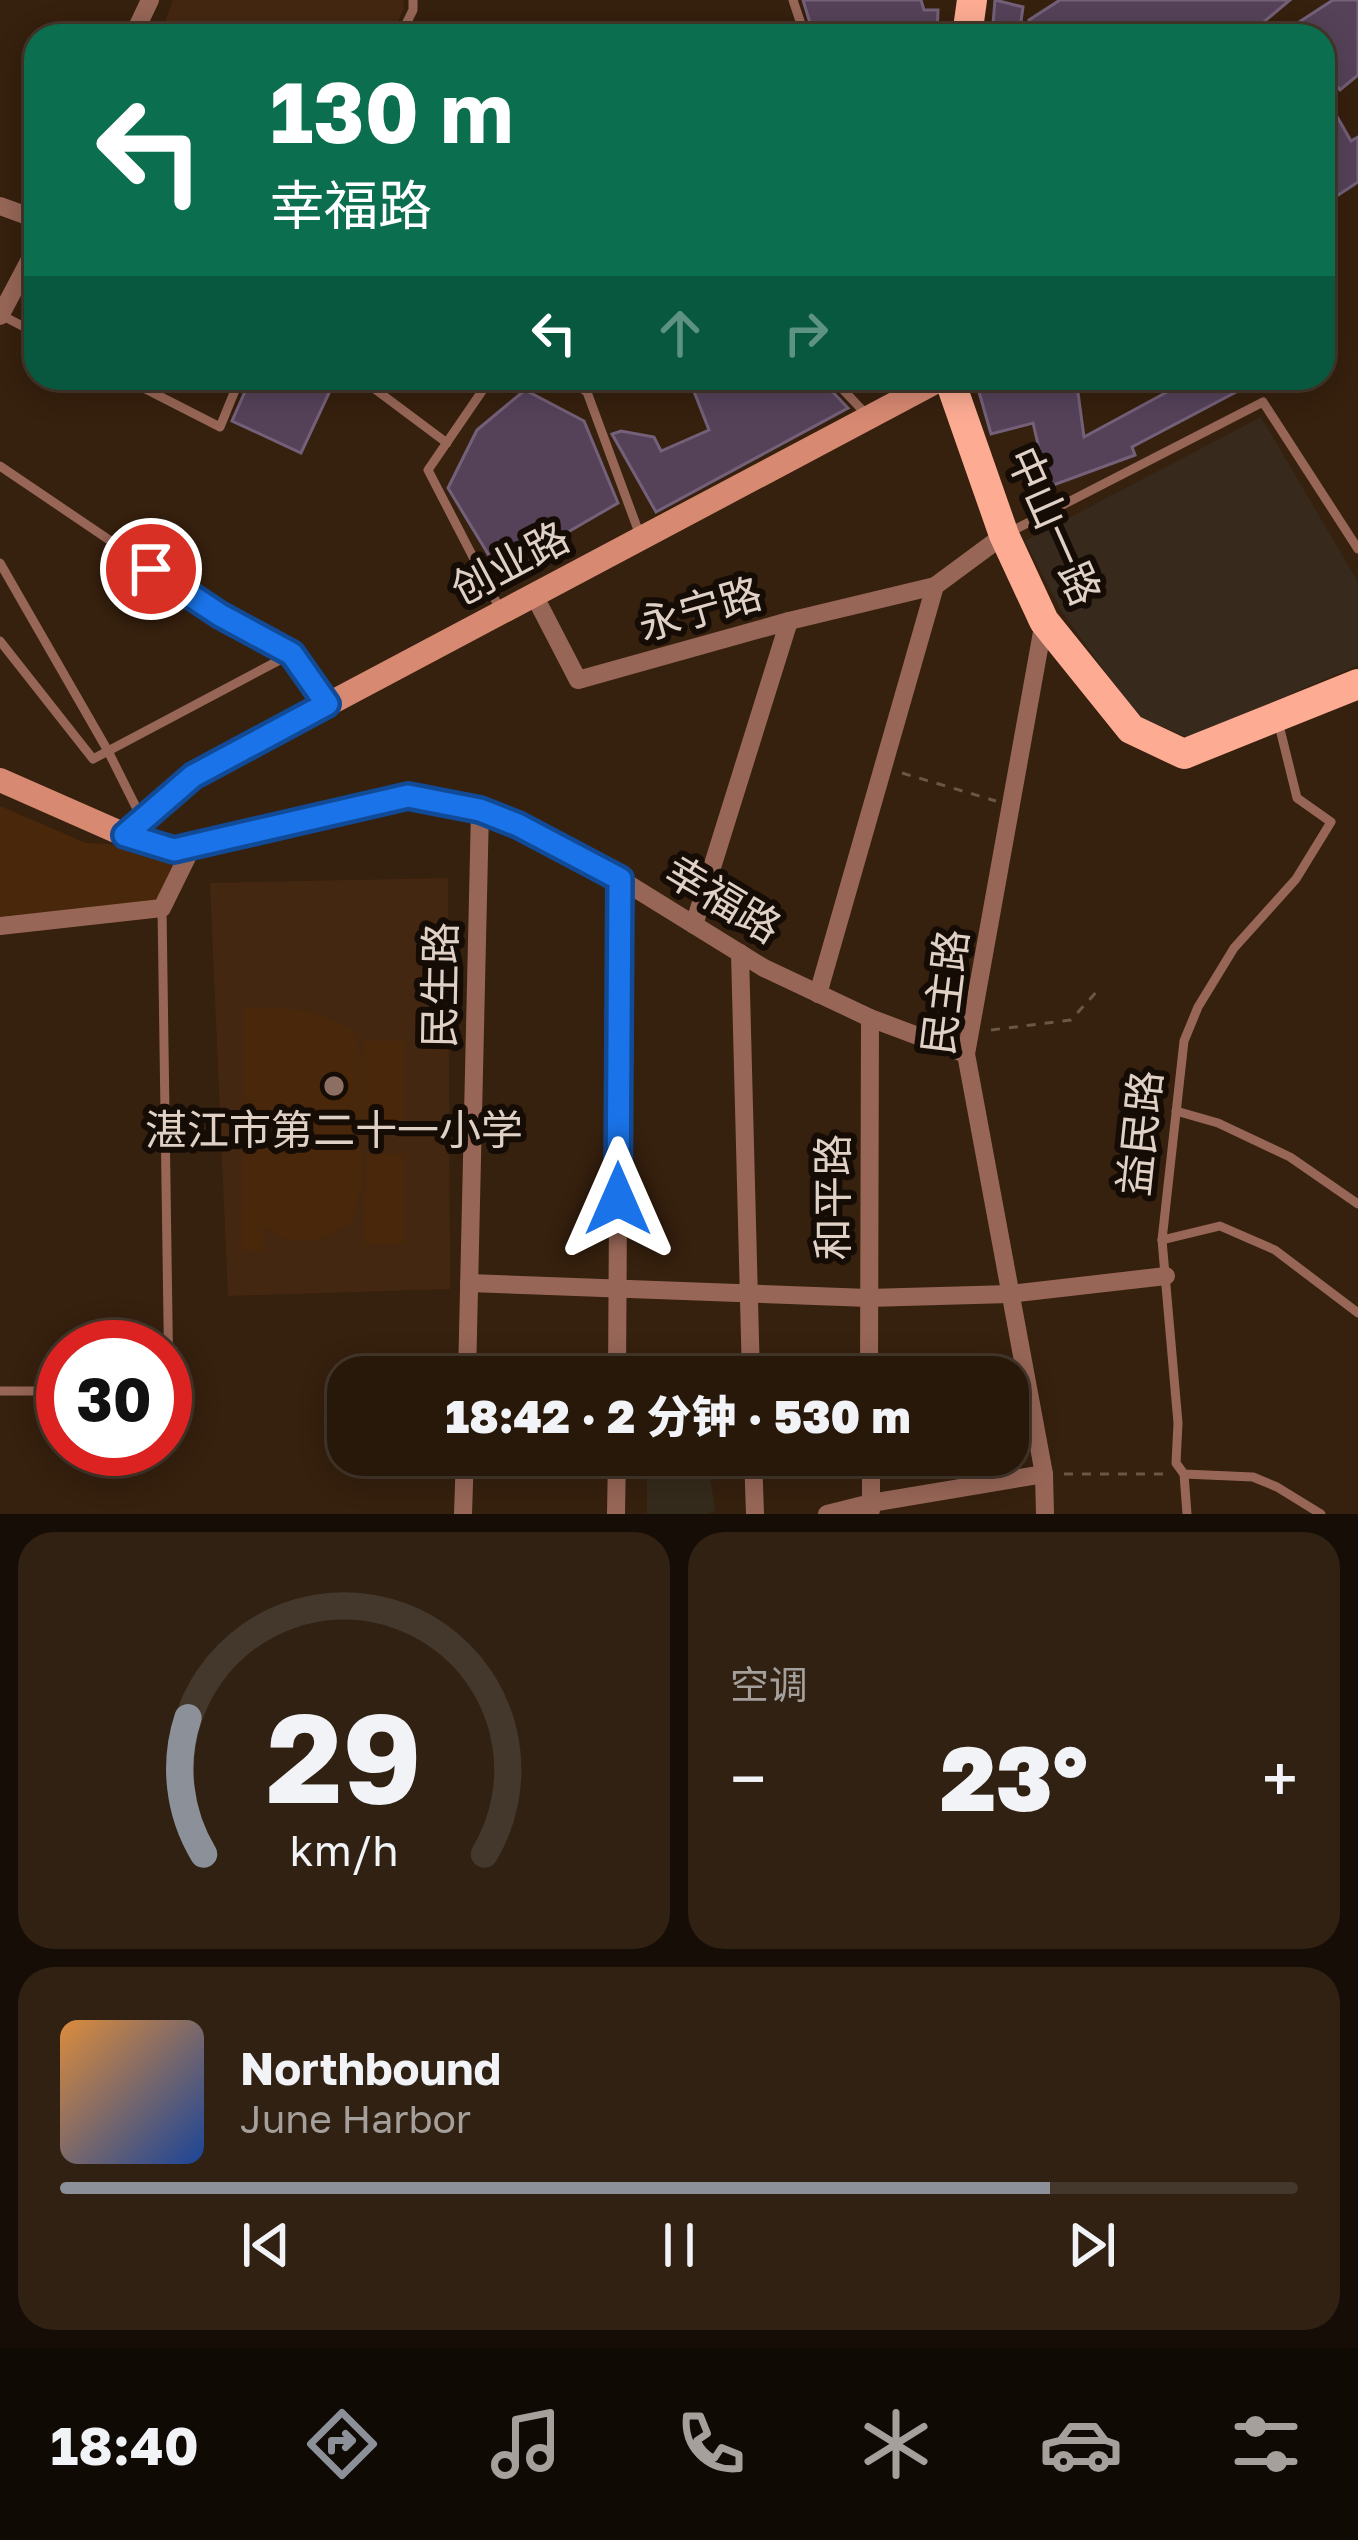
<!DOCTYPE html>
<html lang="zh">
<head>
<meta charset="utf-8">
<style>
  :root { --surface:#28180a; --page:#302113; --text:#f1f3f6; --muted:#a5a09c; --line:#44372b; --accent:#8c9099 }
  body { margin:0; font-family:"Golos Text","Noto Sans SC",sans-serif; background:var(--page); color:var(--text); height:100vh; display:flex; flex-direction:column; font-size:45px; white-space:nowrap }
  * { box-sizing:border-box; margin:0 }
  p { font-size:39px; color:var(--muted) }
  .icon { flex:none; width:66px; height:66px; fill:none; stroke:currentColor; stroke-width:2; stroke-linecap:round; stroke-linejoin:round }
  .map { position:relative; height:1514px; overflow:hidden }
  .details { display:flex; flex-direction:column; gap:18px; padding:18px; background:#160d06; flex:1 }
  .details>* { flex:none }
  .hud { position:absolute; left:24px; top:24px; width:1311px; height:366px; border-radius:36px; box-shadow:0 6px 30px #0003,0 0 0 3px var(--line); background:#0b6e4f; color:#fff; overflow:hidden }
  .speed { position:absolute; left:36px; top:1320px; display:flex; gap:24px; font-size:60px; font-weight:700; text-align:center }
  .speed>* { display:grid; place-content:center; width:156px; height:156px; border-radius:50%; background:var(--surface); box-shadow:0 6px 30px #0003,0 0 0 3px var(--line); line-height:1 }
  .speed .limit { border:18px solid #d22; background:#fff; color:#111 }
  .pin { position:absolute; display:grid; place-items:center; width:102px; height:102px; color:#fff; margin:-51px; border:6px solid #fff; border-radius:50%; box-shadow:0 3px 12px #0007 }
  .me { position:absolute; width:132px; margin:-66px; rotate:0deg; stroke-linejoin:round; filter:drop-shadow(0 0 9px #0008) }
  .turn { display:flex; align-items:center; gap:42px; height:252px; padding:0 48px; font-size:54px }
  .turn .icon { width:156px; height:156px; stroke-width:2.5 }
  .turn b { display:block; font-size:84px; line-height:102px }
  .lanes { display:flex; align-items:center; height:114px; padding:0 48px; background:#0003; justify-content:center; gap:60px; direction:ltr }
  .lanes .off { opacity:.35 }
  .big { font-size:90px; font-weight:800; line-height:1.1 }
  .details .widget { flex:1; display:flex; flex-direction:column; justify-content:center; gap:18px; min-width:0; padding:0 42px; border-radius:36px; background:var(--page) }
  .details .dial { align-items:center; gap:0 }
  .dial svg { height:312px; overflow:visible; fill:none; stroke:var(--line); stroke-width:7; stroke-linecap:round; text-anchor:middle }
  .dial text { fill:var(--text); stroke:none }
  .song { display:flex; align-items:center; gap:36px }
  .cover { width:144px; height:144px; border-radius:18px; background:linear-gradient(135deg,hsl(30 70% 55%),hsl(220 70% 35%)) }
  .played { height:12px; border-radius:6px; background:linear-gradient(90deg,var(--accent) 80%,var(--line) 80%) }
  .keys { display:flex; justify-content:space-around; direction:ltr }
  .heat { display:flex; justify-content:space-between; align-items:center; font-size:66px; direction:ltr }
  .details .tiles { flex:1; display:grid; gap:18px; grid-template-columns:1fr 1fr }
  .widget:last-child { grid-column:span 2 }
  .trip { position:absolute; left:327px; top:1356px; width:702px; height:120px; border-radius:36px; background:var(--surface); box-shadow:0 6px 30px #0003,0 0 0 3px var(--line); font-weight:800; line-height:120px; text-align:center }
  .menu { display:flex; height:192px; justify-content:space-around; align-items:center; background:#100a04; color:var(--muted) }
  .menu .icon { width:84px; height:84px }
  .menu .active { color:var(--accent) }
  .menu b { font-size:54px; color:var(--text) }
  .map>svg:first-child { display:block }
</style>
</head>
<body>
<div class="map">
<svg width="1358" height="1514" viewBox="0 0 1358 1514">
  <rect width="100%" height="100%" fill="#36200e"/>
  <path fill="#372a1d" d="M1261,417L1358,582V665L1189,738L1137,716L1062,612L1025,541Z"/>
  <g fill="#442711">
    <path d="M173,0H403L404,9L390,36H160Z"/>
    <path d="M448,878L450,1289L228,1296L210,883Z"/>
  </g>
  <path fill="#352b1c" d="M647,1455H707L715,1511L706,1514H647Z"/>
  <g fill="#49270a">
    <path d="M0,806L86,843L109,844L179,864L161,905L0,924Z"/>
    <path d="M243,1008C289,1008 310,1006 352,1029L361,1054V1189L353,1219L334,1234L308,1241L281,1238L264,1226L263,1251H242Z"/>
    <rect x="364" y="1041" width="41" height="90"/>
    <path d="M365,1154L405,1155V1244H364Z"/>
  </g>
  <g fill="#554259" stroke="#746079" stroke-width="3">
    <path d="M803,0H921L924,10H938L937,36H814Z"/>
    <path d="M995,0L1023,7L1019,36H992Z"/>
    <path d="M1060,0H1290L1247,36H1038L1029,20Z"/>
    <path d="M1333,0H1358V75L1340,90L1323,70V36H1311L1299,22Z"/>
    <path d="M1323,92L1351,141L1358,137V182L1323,205Z"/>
    <path d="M251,378H336L301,453L232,421Z"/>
    <path d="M712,378H819L824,387L827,386L848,408L656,512L612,434L621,431L654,437L661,451L709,430L693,389Z"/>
    <path d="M979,378H1076L1084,437L1180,385L1176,378H1225L1236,392L1132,447L1135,455L1048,487L1033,423L991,434L977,385Z"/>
    <path d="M525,390L584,421L618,503L499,572L448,488L477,430Z"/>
  </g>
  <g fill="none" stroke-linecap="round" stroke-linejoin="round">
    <g stroke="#6b5747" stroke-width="3" stroke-dasharray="9 9" stroke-linecap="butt">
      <path d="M902,773L996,801"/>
      <path d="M991,1030L1071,1020L1099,989"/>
      <path d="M1064,1474H1168"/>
    </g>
    <g stroke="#976657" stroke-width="9">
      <path d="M793,0L805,36"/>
      <path d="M400,36L413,10V0"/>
      <path d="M1,315L36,333"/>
      <path d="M124,378L220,427L240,378"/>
      <path d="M360,378L447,443"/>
      <path d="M491,378L428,470L501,611"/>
      <path d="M567,378L587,392L641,538"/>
      <path d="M832,378L865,413"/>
      <path d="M0,466L220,615L291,654L327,704"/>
      <path d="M1008,533L1263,402L1358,549"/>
      <path d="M0,563L108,751L140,815"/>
      <path d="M0,641L93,759L291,654"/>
      <path d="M1279,725L1297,798L1331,822L1296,879L1234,948L1198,1007L1184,1041L1162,1240L1178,1423L1176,1463L1184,1474L1253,1477L1277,1487L1321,1514"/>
      <path d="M162,908L169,1390H165"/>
      <path d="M1176,1111L1218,1123L1290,1157L1358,1204"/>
      <path d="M1162,1240L1220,1226L1275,1250L1358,1313"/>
      <path d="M0,1391H63"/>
      <path d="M1184,1474L1187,1514"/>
    </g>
    <g stroke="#976657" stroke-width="18">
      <path d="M133,36L150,0"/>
      <path d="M0,206L36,219"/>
      <path d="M0,316L36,248"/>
      <path d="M534,595L578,680L789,621L935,586"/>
      <path d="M1044,621L966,1054L1044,1474L1045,1514"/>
      <path d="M174,849L408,796L480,810L518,825L620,879L764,968L870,1018L966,1054"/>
      <path d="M694,925L789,621"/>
      <path d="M0,926L162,908L193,845"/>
      <path d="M740,953L751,1377"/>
      <path d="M818,994L935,586L1004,535"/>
      <path d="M469,1283L868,1298L1010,1294L1166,1276"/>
      <path d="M467,1377L480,810"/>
      <path d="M617,1377L620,879"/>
      <path d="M869,1377L870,1018"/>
      <path d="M753,1455L755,1514"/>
      <path d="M871,1455V1510"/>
      <path d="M463,1514L465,1455"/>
      <path d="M616,1514L617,1455"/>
      <path d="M827,1514L871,1503L1044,1474"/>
    </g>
    <g stroke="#d78972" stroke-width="24">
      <path d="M0,780L125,835L174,849"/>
      <path d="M125,835L193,776L943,378"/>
    </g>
    <g stroke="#fdac93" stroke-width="30">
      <path d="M967,36L972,0"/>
      <path d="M949,378L1004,535L1044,621L1131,729L1184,754L1358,684"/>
    </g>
  </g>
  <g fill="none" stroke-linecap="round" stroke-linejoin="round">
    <g stroke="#114b97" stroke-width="30">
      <path id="route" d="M151,569L220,615L292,654L327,704L193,776L125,835L174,850L408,796L480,810L518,825L620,879L618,1199"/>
    </g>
    <use href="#route" stroke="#1a73e8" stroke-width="21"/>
  </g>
  <circle fill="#8d6e63" stroke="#160c06" stroke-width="4.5" cx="334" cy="1086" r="12"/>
  <g text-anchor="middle" stroke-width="12" stroke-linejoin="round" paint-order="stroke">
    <g font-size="42" fill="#e0d1c6" stroke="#160c06">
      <text transform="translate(1054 526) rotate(66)" y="15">中山一路</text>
      <text transform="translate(510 563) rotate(-28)" y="15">创业路</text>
      <text transform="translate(700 609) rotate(-16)" y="15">永宁路</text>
      <text transform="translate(723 899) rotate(31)" y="15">幸福路</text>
      <text transform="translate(440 985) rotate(-89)" y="15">民生路</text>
      <text transform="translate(945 992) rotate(-83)" y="15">民主路</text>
      <text transform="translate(1140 1133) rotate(-84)" y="15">益民路</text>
      <text transform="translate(833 1197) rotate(-90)" y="15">和平路</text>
    </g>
    <g font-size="42" fill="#e0d1c6" stroke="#160c06">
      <text x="334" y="1145">湛江市第二十一小学</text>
    </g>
  </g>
</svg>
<div class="speed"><div class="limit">30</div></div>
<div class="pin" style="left:151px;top:569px;background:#d93025"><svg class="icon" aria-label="arrive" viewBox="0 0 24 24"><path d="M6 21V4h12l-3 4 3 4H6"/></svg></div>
<svg class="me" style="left:618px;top:1199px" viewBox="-20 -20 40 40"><path d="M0-17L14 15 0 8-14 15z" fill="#1a73e8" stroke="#fff" stroke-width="4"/></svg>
<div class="trip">18:42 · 2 分钟 · 530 m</div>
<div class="hud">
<div class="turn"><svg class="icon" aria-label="left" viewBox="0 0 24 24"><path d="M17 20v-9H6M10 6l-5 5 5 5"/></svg><div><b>130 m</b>幸福路</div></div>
<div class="lanes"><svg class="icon" aria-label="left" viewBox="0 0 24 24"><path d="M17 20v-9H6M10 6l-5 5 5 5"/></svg><svg class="icon off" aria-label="ahead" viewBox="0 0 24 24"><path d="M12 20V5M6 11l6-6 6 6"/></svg><svg class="icon off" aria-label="right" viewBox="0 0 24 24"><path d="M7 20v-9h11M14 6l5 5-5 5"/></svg></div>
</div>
</div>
<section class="details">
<div class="tiles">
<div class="widget dial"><svg viewBox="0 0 100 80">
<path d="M14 69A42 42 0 1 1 86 69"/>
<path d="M14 69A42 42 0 0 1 10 34" stroke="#8c9099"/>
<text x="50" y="56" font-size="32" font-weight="700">29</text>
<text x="50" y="72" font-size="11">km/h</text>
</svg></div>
<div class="widget"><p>空调</p>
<div class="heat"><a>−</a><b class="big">23°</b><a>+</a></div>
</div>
<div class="widget">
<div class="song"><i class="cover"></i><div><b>Northbound</b><p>June Harbor</p></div></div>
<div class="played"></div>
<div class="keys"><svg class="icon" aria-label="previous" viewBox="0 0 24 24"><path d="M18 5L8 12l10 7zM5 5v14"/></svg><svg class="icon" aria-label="pause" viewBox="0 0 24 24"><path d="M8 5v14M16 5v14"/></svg><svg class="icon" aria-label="next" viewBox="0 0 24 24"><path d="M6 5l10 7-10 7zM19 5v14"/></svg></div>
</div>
</div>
</section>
<nav class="menu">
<b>18:40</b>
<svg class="icon active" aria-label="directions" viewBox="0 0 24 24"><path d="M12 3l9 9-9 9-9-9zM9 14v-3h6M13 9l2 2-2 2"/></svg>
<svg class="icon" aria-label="music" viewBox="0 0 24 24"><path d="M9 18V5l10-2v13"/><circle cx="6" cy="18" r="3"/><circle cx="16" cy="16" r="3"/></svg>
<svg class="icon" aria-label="phone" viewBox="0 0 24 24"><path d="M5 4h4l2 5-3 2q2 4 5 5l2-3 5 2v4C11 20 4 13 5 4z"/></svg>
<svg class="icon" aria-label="climate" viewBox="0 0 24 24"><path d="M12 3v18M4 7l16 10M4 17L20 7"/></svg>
<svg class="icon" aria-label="car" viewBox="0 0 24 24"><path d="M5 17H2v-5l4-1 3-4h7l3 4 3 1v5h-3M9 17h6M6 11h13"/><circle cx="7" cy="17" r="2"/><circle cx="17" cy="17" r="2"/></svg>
<svg class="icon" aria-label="filters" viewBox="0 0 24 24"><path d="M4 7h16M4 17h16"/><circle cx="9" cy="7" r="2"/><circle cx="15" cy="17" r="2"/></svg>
</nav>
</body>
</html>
